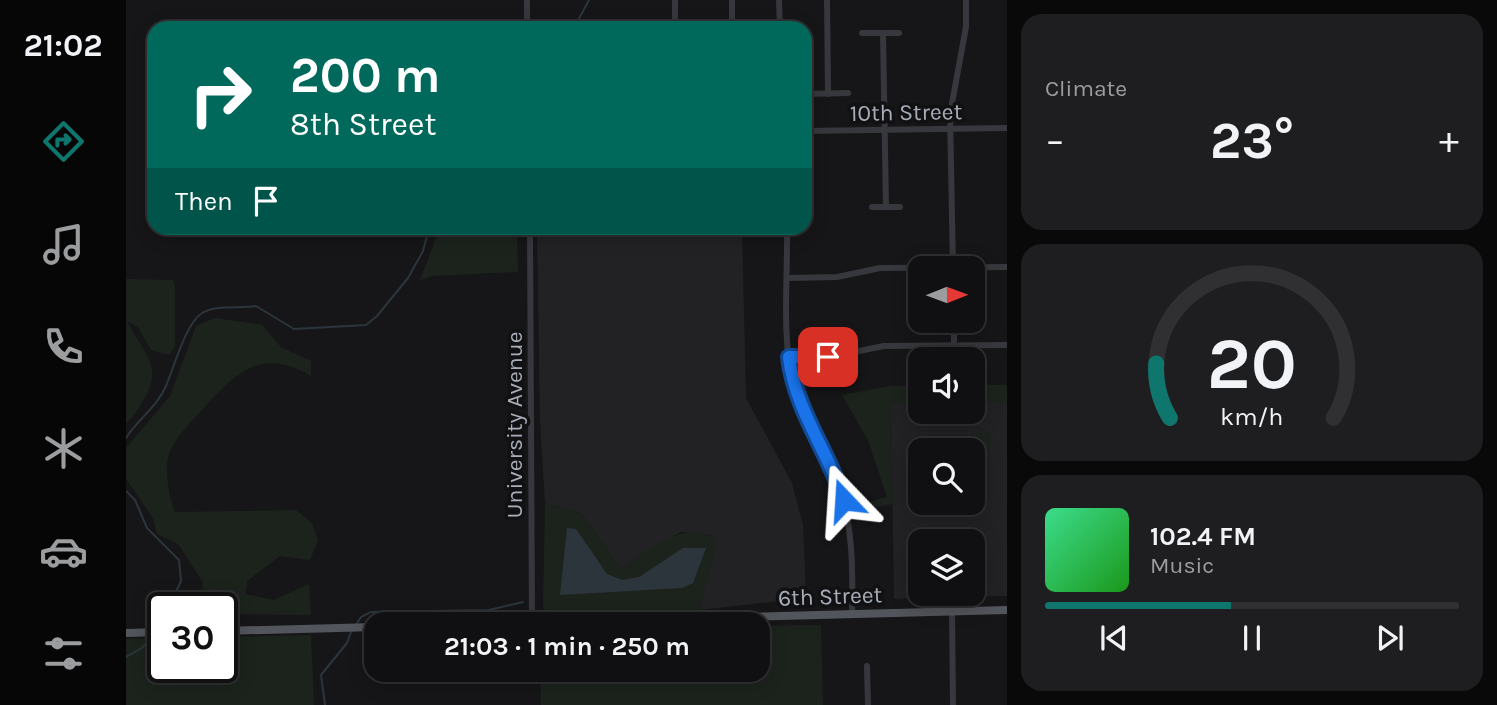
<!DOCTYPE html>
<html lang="en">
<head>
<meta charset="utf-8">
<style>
  :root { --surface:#101012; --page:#1e1e20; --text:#f1f3f6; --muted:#9c9d9f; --line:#303032; --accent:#0f766e }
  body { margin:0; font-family:Karla,sans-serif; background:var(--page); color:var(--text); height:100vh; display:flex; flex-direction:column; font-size:26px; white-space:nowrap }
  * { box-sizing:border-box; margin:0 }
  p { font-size:23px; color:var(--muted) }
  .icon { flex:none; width:38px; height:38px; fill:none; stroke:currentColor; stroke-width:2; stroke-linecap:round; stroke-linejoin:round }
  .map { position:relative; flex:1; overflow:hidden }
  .details { display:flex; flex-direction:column; gap:14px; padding:14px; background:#09090a; width:490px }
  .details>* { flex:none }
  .banner { position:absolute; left:21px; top:21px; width:665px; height:214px; border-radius:21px; box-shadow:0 4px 18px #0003,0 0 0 2px var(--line); background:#00695c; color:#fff; overflow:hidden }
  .needle { width:46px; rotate:89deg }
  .buttons { position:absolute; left:782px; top:256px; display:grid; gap:14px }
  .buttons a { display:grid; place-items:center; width:77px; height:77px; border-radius:14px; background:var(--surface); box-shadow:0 4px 18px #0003,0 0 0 2px var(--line); font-size:35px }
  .speed { position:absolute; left:21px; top:592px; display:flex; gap:14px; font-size:35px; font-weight:700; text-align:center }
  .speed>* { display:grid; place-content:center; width:91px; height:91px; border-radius:50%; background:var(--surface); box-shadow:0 4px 18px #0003,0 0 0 2px var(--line); line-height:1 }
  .speed .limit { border:4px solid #111; border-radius:10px; background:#fff; color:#111 }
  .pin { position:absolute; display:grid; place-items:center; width:60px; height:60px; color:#fff; margin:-30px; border-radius:14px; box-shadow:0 4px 10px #0006 }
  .me { position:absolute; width:77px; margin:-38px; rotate:340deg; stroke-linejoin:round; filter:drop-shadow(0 0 5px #0008) }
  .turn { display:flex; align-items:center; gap:24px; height:147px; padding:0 28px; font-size:32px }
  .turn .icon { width:91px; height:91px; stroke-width:2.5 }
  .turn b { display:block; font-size:49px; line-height:60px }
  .then { display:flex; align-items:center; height:66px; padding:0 28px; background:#0003; gap:14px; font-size:26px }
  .big { font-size:52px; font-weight:700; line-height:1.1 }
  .details .tile { flex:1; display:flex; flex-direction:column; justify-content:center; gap:10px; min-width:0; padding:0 24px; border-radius:21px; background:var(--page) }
  .details .dial { align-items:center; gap:0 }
  .dial svg { height:182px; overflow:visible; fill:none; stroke:var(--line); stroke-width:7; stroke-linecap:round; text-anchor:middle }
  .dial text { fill:var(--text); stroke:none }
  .song { display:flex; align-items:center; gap:21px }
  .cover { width:84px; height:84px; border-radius:10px; background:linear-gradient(135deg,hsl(150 70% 55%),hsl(120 70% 35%)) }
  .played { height:7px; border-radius:4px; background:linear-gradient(90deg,var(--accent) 45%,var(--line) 45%) }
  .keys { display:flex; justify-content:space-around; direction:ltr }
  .heat { display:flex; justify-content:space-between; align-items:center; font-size:38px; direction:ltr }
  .trip { position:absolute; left:238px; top:612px; width:406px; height:70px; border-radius:21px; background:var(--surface); box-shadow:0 4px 18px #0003,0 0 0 2px var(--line); font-weight:700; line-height:70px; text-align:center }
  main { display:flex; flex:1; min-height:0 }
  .tabs { display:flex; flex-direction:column; width:126px; justify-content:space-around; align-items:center; background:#060607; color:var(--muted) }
  .tabs .icon { width:49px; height:49px }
  .tabs .on { color:var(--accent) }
  .tabs b { font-size:32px; color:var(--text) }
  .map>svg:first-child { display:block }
</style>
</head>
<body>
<main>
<nav class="tabs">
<b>21:02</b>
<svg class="icon on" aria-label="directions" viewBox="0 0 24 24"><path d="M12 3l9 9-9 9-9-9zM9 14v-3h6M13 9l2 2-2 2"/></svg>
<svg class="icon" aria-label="music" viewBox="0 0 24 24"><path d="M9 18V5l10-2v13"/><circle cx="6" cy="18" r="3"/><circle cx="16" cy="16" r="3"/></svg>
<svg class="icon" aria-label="phone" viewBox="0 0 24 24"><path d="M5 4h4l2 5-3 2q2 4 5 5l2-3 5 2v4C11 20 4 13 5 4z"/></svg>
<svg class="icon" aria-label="climate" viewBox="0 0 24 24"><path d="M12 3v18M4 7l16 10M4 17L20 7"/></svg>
<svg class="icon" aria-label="car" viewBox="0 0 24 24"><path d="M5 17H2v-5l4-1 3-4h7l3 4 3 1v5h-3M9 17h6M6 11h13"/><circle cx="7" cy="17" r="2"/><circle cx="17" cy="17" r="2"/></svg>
<svg class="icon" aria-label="filters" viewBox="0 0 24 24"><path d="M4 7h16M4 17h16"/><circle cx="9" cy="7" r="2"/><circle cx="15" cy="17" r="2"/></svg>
</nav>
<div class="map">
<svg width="881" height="705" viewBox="0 0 881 705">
  <rect width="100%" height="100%" fill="#161618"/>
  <g fill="#222225" fill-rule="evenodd">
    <path d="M411,228H616L620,398L666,483L677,525L680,598L573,610L591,540L584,535L555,532L494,568L456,514L419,503L414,421Z"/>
    <path d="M847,402H881V596L768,599L765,403H794V411H847ZM794,450H847V502H794ZM794,541H847V593H794Z"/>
  </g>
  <g fill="#1c231d">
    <path d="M314,228H391L392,272L306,276L294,280Z"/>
    <path d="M0,279L47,280L49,287V346L43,355L25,350L12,327L1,321C17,353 39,366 17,401C12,409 8,417 0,423Z"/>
    <path d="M89,318L136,325L155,347L185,361V376C133,346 109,374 75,411C63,424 50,437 43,454C38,469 43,498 49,512L170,510L186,523L192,540L184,560L154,556L121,581L120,594L148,600L183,584L185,615L96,614V607H74L77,582L52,544L31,534L27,518L0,479V448L44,396L70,326Z"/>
    <rect x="847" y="385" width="34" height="17"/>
    <path d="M764,386H794V403H765L767,504L729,511L727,506L761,497L742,440L716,395Z"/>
    <path d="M845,433H864V498H847Z"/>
    <path d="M419,503L456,514L494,568C526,549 556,518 592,540L573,610L427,615L417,608Z"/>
    <path d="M695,625L697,705H415L414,670H632V626Z"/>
    <path d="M185,635L188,705H0V639L37,638V667H96V637Z"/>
  </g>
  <path fill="#2c353c" d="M441,528L450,529L481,574L496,580L513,577L557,548H580L567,583L556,588L434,595Z"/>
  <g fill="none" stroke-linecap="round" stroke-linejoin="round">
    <g stroke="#2c353c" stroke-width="2">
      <path d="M448,28L463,0"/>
      <path d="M0,438C12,419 31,407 40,386C48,367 60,323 76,313C91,304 113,309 130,306L168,329L240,325L251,316L282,278L297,251L303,228"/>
      <path d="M0,491L9,500L21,528L53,560L55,581L43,607"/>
      <path d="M230,625L235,617L245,612L363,610L397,602"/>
      <path d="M31,628L37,618"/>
      <path d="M0,657L16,648L26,636"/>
      <path d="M199,705L195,675L221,643L225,632"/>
    </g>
    <g stroke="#37383d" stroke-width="6">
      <path d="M401,0V28"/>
      <path d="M549,0V28"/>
      <path d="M606,0V28"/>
      <path d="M653,0L654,28"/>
      <path d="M701,0L702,94"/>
      <path d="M736,33H773"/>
      <path d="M757,33L760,207"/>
      <path d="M679,94L722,93"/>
      <path d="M679,131L881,128"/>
      <path d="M746,207H774"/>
      <path d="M404,228L406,622"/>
      <path d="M661,228C662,277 655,339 668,387C676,420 699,447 711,478C727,522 727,569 726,615"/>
      <path d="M827,268L824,114L840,27V0"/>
      <path d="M662,278L711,277L754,268L881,267"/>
      <path d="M828,320V345"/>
      <path d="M663,357H703L758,346L881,345"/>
      <path d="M826,612L827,705"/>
      <path d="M741,666L742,705"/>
    </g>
    <g stroke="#53555c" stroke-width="8">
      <path d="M324,625L881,610"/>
      <path d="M96,631L250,627"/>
      <path d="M0,633L37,632"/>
    </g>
  </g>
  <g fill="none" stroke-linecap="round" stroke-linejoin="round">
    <g stroke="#114b97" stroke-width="18">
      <path id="route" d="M702,357H663C669,410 702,451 718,500"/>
    </g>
    <use href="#route" stroke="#1a73e8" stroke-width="12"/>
  </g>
  <g text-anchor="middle" stroke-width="7" stroke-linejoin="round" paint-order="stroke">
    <g font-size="23" fill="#a8adb8" stroke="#111113">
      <text transform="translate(780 112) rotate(-1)" y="8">10th Street</text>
      <text transform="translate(388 425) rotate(-90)" y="8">University Avenue</text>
      <text transform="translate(704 596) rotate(-2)" y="8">6th Street</text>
    </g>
  </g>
</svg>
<div class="buttons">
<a><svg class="needle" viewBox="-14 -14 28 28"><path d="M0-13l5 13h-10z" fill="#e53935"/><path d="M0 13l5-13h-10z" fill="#9c9d9f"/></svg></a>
<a><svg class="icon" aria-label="sound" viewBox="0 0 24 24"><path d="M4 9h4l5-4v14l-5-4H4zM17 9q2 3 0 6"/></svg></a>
<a><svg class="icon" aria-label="search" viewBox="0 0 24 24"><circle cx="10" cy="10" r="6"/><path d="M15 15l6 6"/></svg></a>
<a><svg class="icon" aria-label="layers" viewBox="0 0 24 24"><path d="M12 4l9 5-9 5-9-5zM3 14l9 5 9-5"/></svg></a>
</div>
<div class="speed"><div class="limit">30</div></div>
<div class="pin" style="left:702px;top:357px;background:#d93025"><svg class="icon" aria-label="arrive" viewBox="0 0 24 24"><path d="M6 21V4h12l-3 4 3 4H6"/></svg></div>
<svg class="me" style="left:718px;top:500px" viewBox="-20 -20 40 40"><path d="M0-17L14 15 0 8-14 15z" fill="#1a73e8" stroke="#fff" stroke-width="4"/></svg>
<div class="trip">21:03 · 1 min · 250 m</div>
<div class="banner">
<div class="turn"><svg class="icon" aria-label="right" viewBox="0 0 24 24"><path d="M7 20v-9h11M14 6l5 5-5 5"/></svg><div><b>200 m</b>8th Street</div></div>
<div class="then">Then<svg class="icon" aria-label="arrive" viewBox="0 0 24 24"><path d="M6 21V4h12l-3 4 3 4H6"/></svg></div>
</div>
</div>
<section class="details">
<div class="tile"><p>Climate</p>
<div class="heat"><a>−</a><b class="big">23°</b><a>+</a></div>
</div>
<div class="tile dial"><svg viewBox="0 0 100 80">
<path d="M14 69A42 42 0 1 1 86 69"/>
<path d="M14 69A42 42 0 0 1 8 45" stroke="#0f766e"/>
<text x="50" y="56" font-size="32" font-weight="700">20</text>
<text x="50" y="72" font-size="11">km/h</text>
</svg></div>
<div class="tile">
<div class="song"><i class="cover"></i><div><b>102.4 FM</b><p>Music</p></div></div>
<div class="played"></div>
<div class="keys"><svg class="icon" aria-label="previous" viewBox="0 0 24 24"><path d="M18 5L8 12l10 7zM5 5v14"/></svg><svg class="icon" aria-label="pause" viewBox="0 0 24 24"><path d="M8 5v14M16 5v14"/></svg><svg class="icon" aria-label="next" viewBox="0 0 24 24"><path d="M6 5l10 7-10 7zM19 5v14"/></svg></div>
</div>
</section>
</main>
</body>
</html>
